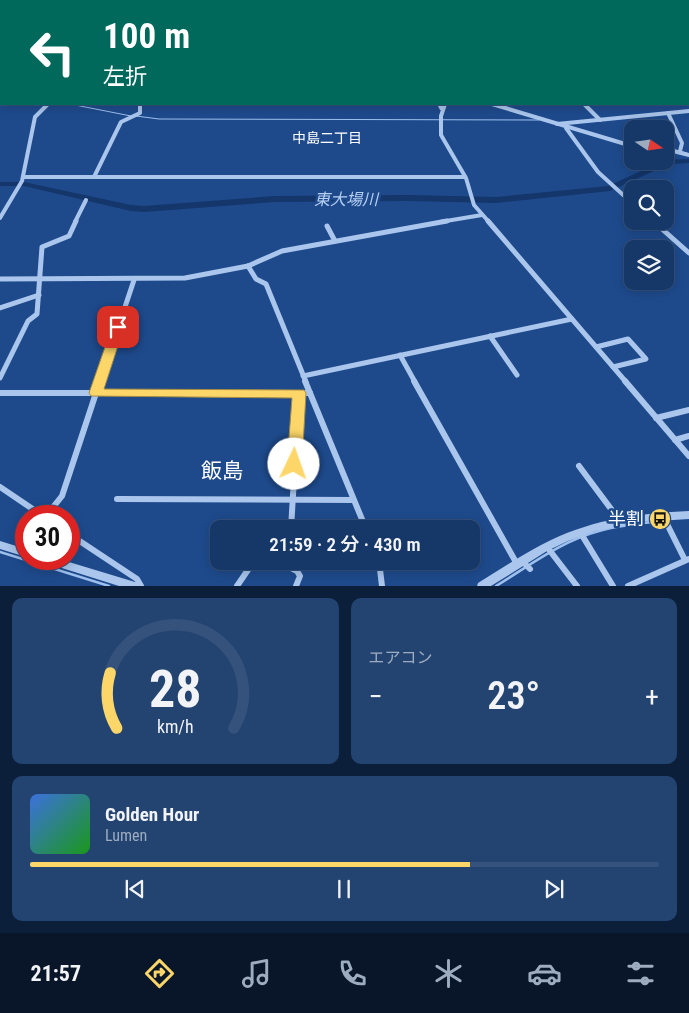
<!DOCTYPE html>
<html lang="ja">
<head>
<meta charset="utf-8">
<style>
  :root { --surface:#163869; --page:#234371; --text:#f1f3f6; --muted:#9eacc0; --line:#35527d; --accent:#fcd669 }
  body { margin:0; font-family:"Roboto Condensed","Noto Sans JP",sans-serif; background:var(--page); color:var(--text); height:100vh; display:flex; flex-direction:column; font-size:19px; white-space:nowrap }
  * { box-sizing:border-box; margin:0 }
  p { font-size:16px; color:var(--muted) }
  .icon { flex:none; width:28px; height:28px; fill:none; stroke:currentColor; stroke-width:2; stroke-linecap:round; stroke-linejoin:round }
  .map { position:relative; height:586px; overflow:hidden }
  .drawer { display:flex; flex-direction:column; gap:12px; padding:12px; background:#0c1f3a; flex:1 }
  .drawer>* { flex:none }
  .hud { position:absolute; left:0px; top:0px; width:690px; height:105px; box-shadow:0 2px 12px #0003,0 0 0 1px var(--line); background:#00695c; color:#fff; overflow:hidden }
  .needle { width:32px; rotate:103deg }
  .buttons { position:absolute; left:624px; top:120px; display:grid; gap:10px }
  .buttons a { display:grid; place-items:center; width:50px; height:50px; border-radius:10px; background:var(--surface); box-shadow:0 2px 12px #0003,0 0 0 1px var(--line); font-size:25px }
  .speed { position:absolute; left:15px; top:505px; display:flex; gap:10px; font-size:25px; font-weight:700; text-align:center }
  .speed>* { display:grid; place-content:center; width:65px; height:65px; border-radius:50%; background:var(--surface); box-shadow:0 2px 12px #0003,0 0 0 1px var(--line); line-height:1 }
  .speed .limit { border:8px solid #d22; background:#fff; color:#111 }
  .pin { position:absolute; display:grid; place-items:center; width:42px; height:42px; color:#fff; margin:-21px; border-radius:10px; box-shadow:0 2px 8px #0006 }
  .me { position:absolute; width:55px; margin:-28px; rotate:3deg; stroke-linejoin:round; filter:drop-shadow(0 0 4px #0008) }
  .turn { display:flex; align-items:center; gap:18px; height:105px; padding:0 20px; font-size:22px }
  .turn .icon { width:65px; height:65px; stroke-width:2.5 }
  .turn b { display:block; font-size:35px; line-height:42px }
  .big { font-size:38px; font-weight:600; line-height:1.1 }
  .drawer .card { flex:1; display:flex; flex-direction:column; justify-content:center; gap:8px; min-width:0; padding:0 18px; border-radius:10px; background:var(--page) }
  .drawer .dial { align-items:center; gap:0 }
  .dial svg { height:130px; overflow:visible; fill:none; stroke:var(--line); stroke-width:7; stroke-linecap:round; text-anchor:middle }
  .dial text { fill:var(--text); stroke:none }
  .song { display:flex; align-items:center; gap:15px }
  .cover { width:60px; height:60px; border-radius:8px; background:linear-gradient(135deg,hsl(220 70% 55%),hsl(120 70% 35%)) }
  .played { height:5px; border-radius:2px; background:linear-gradient(90deg,var(--accent) 70%,var(--line) 70%) }
  .keys { display:flex; justify-content:space-around; direction:ltr }
  .heat { display:flex; justify-content:space-between; align-items:center; font-size:28px; direction:ltr }
  .drawer .tiles { flex:1; display:grid; gap:12px; grid-template-columns:1fr 1fr }
  .card:last-child { grid-column:span 2 }
  .trip { position:absolute; left:210px; top:520px; width:270px; height:50px; border-radius:10px; background:var(--surface); box-shadow:0 2px 12px #0003,0 0 0 1px var(--line); font-weight:600; line-height:50px; text-align:center }
  .dock { display:flex; height:80px; justify-content:space-around; align-items:center; background:#09162a; color:var(--muted) }
  .dock .icon { width:35px; height:35px }
  .dock .on { color:var(--accent) }
  .dock b { font-size:22px; color:var(--text) }
  .map>svg:first-child { display:block }
</style>
</head>
<body>
<div class="map">
<svg width="689" height="586" viewBox="0 0 689 586">
  <rect width="100%" height="100%" fill="#1e4a8c"/>
  <g fill="none" stroke-linecap="round" stroke-linejoin="round">
    <g stroke="#9ec0ee" stroke-width="1">
      <path d="M132,0L134,1"/>
      <path d="M70,104L131,116"/>
      <path d="M136,116L159,119L539,120"/>
      <path d="M672,149L687,153"/>
    </g>
    <g stroke="#9ec0ee" stroke-width="2.5">
      <path d="M0,552L109,586"/>
      <path d="M496,586C529,566 561,541 599,531C620,525 642,523 664,521"/>
    </g>
    <path fill="#14366b" fill-rule="evenodd" d="M689,159V163L669,164L610,191L496,203L408,201L275,202L144,212L131,211L24,186H0V182H24L131,205L144,206L275,196L408,195L496,197L608,186L665,160Z"/>
    <g stroke="#aac6ec" stroke-width="3">
      <path d="M135,0L137,1"/>
      <path d="M349,1L370,0"/>
      <path d="M467,1L469,0"/>
      <path d="M0,21L1,19"/>
    </g>
    <g stroke="#aac6ec" stroke-width="4">
      <path d="M445,104L441,116V135L466,178L474,205L489,222"/>
      <path d="M492,104L632,146"/>
      <path d="M584,104L600,120"/>
      <path d="M668,113L682,143L680,151"/>
      <path d="M557,124L689,111"/>
      <path d="M566,128L598,172L632,203"/>
      <path d="M665,149L689,155"/>
      <path d="M23,177H465"/>
      <path d="M94,177L121,122L140,113V104"/>
      <path d="M0,218L22,181L35,117L48,104"/>
      <path d="M653,221L655,222"/>
      <path d="M75,222L86,200"/>
      <path d="M440,222L482,215"/>
    </g>
    <g stroke="#aac6ec" stroke-width="5">
      <path d="M488,221L626,382"/>
      <path d="M653,221L689,253"/>
      <path d="M327,226L335,241"/>
      <path d="M248,266L256,279L266,284L306,382"/>
      <path d="M0,279L185,278L248,266L282,251L447,221"/>
      <path d="M0,308L39,295"/>
      <path d="M490,336L517,375"/>
      <path d="M596,347L628,339L646,359L613,367"/>
      <path d="M400,355L415,382"/>
      <path d="M303,376L572,319"/>
      <path d="M0,378L28,321L37,314L42,247L69,236L76,221"/>
      <path d="M100,382L134,280"/>
    </g>
    <g stroke="#aac6ec" stroke-width="6">
      <path d="M305,381L366,529"/>
      <path d="M414,381L517,564"/>
      <path d="M625,381L689,456"/>
      <path d="M0,393H310"/>
      <path d="M656,418L689,410"/>
      <path d="M675,440L689,436"/>
      <path d="M579,466L620,521"/>
      <path d="M0,487L43,516"/>
      <path d="M117,499L353,500"/>
      <path d="M46,516L62,496L100,381"/>
      <path d="M663,516L685,560"/>
      <path d="M291,529L299,393"/>
      <path d="M580,532L613,586"/>
      <path d="M69,534L137,579L141,586"/>
      <path d="M547,547L577,586"/>
      <path d="M277,561L289,567V561"/>
      <path d="M379,561L382,586"/>
      <path d="M522,561L530,569"/>
      <path d="M289,567L297,571L300,576L296,586"/>
      <path d="M237,586L254,561"/>
      <path d="M628,586L689,559"/>
    </g>
    <g fill="#aac6ec" fill-rule="evenodd">
      <rect x="416" y="0" width="4" height="1"/>
      <path d="M437,104H441L444,109V110H440Z"/>
      <path d="M689,511V519L642,522L595,531L568,541L547,551L491,586H477L478,583C502,568 526,552 551,540C595,519 641,513 689,511Z"/>
      <path d="M0,541L26,549V557L0,549Z"/>
      <path d="M41,559H59L135,582L139,583L140,586H119L46,563L43,562Z"/>
    </g>
  </g>
  <path fill="#fcd669" stroke="#a48b44" d="M118,323L124,327L104,389L304,390L306,393L302,464L299,468H289L287,464L292,398L91,396L89,393L112,327Z"/>
  <defs>
    <g id="bus-disc" transform="scale(1.125)"><circle r="9.5" fill="#fcd669" stroke="#1e4a8c"/><path d="M-5-6H5V4H4V6H2V4H-2V6H-4V4H-5ZM-3.5-4V0h7V-4ZM-3.5 1.2v1.5H-2V1.2ZM2 1.2v1.5H3.5V1.2Z" fill="#111"/></g>
  </defs>
  <g fill-rule="evenodd">
    <use href="#bus-disc" x="660" y="519"/>
  </g>
  <g text-anchor="middle" stroke-width="5" stroke-linejoin="round" paint-order="stroke">
    <g font-size="14" fill="#fff" stroke="#1e4a8c">
      <text x="327" y="143">中島二丁目</text>
    </g>
    <g font-size="16" font-style="italic" fill="#b6d0f3" stroke="#1e4a8c">
      <text x="346" y="205">東大場川</text>
    </g>
    <g font-size="18" fill="#fff" stroke="#1e4a8c" text-anchor="end">
      <text x="644" y="525">半割</text>
    </g>
    <g font-size="21" fill="#fff" stroke="#1e4a8c">
      <text x="222" y="478">飯島</text>
    </g>
  </g>
</svg>
<div class="buttons">
<a><svg class="needle" viewBox="-14 -14 28 28"><path d="M0-13l5 13h-10z" fill="#e53935"/><path d="M0 13l5-13h-10z" fill="#9eacc0"/></svg></a>
<a><svg class="icon" aria-label="search" viewBox="0 0 24 24"><circle cx="10" cy="10" r="6"/><path d="M15 15l6 6"/></svg></a>
<a><svg class="icon" aria-label="layers" viewBox="0 0 24 24"><path d="M12 4l9 5-9 5-9-5zM3 14l9 5 9-5"/></svg></a>
</div>
<div class="speed"><div class="limit">30</div></div>
<div class="pin" style="left:118px;top:327px;background:#d93025"><svg class="icon" aria-label="arrive" viewBox="0 0 24 24"><path d="M6 21V4h12l-3 4 3 4H6"/></svg></div>
<svg class="me" style="left:294px;top:464px" viewBox="-20 -20 40 40"><circle r="19" fill="#fff"/><path d="M0-13L10 11 0 6-10 11z" fill="#fcd669"/></svg>
<div class="trip">21:59 · 2 分 · 430 m</div>
<div class="hud">
<div class="turn"><svg class="icon" aria-label="left" viewBox="0 0 24 24"><path d="M17 20v-9H6M10 6l-5 5 5 5"/></svg><div><b>100 m</b>左折</div></div>
</div>
</div>
<section class="drawer">
<div class="tiles">
<div class="card dial"><svg viewBox="0 0 100 80">
<path d="M14 69A42 42 0 1 1 86 69"/>
<path d="M14 69A42 42 0 0 1 10 35" stroke="#fcd669"/>
<text x="50" y="56" font-size="32" font-weight="700">28</text>
<text x="50" y="72" font-size="11">km/h</text>
</svg></div>
<div class="card"><p>エアコン</p>
<div class="heat"><a>−</a><b class="big">23°</b><a>+</a></div>
</div>
<div class="card">
<div class="song"><i class="cover"></i><div><b>Golden Hour</b><p>Lumen</p></div></div>
<div class="played"></div>
<div class="keys"><svg class="icon" aria-label="previous" viewBox="0 0 24 24"><path d="M18 5L8 12l10 7zM5 5v14"/></svg><svg class="icon" aria-label="pause" viewBox="0 0 24 24"><path d="M8 5v14M16 5v14"/></svg><svg class="icon" aria-label="next" viewBox="0 0 24 24"><path d="M6 5l10 7-10 7zM19 5v14"/></svg></div>
</div>
</div>
</section>
<nav class="dock">
<b>21:57</b>
<svg class="icon on" aria-label="directions" viewBox="0 0 24 24"><path d="M12 3l9 9-9 9-9-9zM9 14v-3h6M13 9l2 2-2 2"/></svg>
<svg class="icon" aria-label="music" viewBox="0 0 24 24"><path d="M9 18V5l10-2v13"/><circle cx="6" cy="18" r="3"/><circle cx="16" cy="16" r="3"/></svg>
<svg class="icon" aria-label="phone" viewBox="0 0 24 24"><path d="M5 4h4l2 5-3 2q2 4 5 5l2-3 5 2v4C11 20 4 13 5 4z"/></svg>
<svg class="icon" aria-label="climate" viewBox="0 0 24 24"><path d="M12 3v18M4 7l16 10M4 17L20 7"/></svg>
<svg class="icon" aria-label="car" viewBox="0 0 24 24"><path d="M5 17H2v-5l4-1 3-4h7l3 4 3 1v5h-3M9 17h6M6 11h13"/><circle cx="7" cy="17" r="2"/><circle cx="17" cy="17" r="2"/></svg>
<svg class="icon" aria-label="filters" viewBox="0 0 24 24"><path d="M4 7h16M4 17h16"/><circle cx="9" cy="7" r="2"/><circle cx="15" cy="17" r="2"/></svg>
</nav>
</body>
</html>
